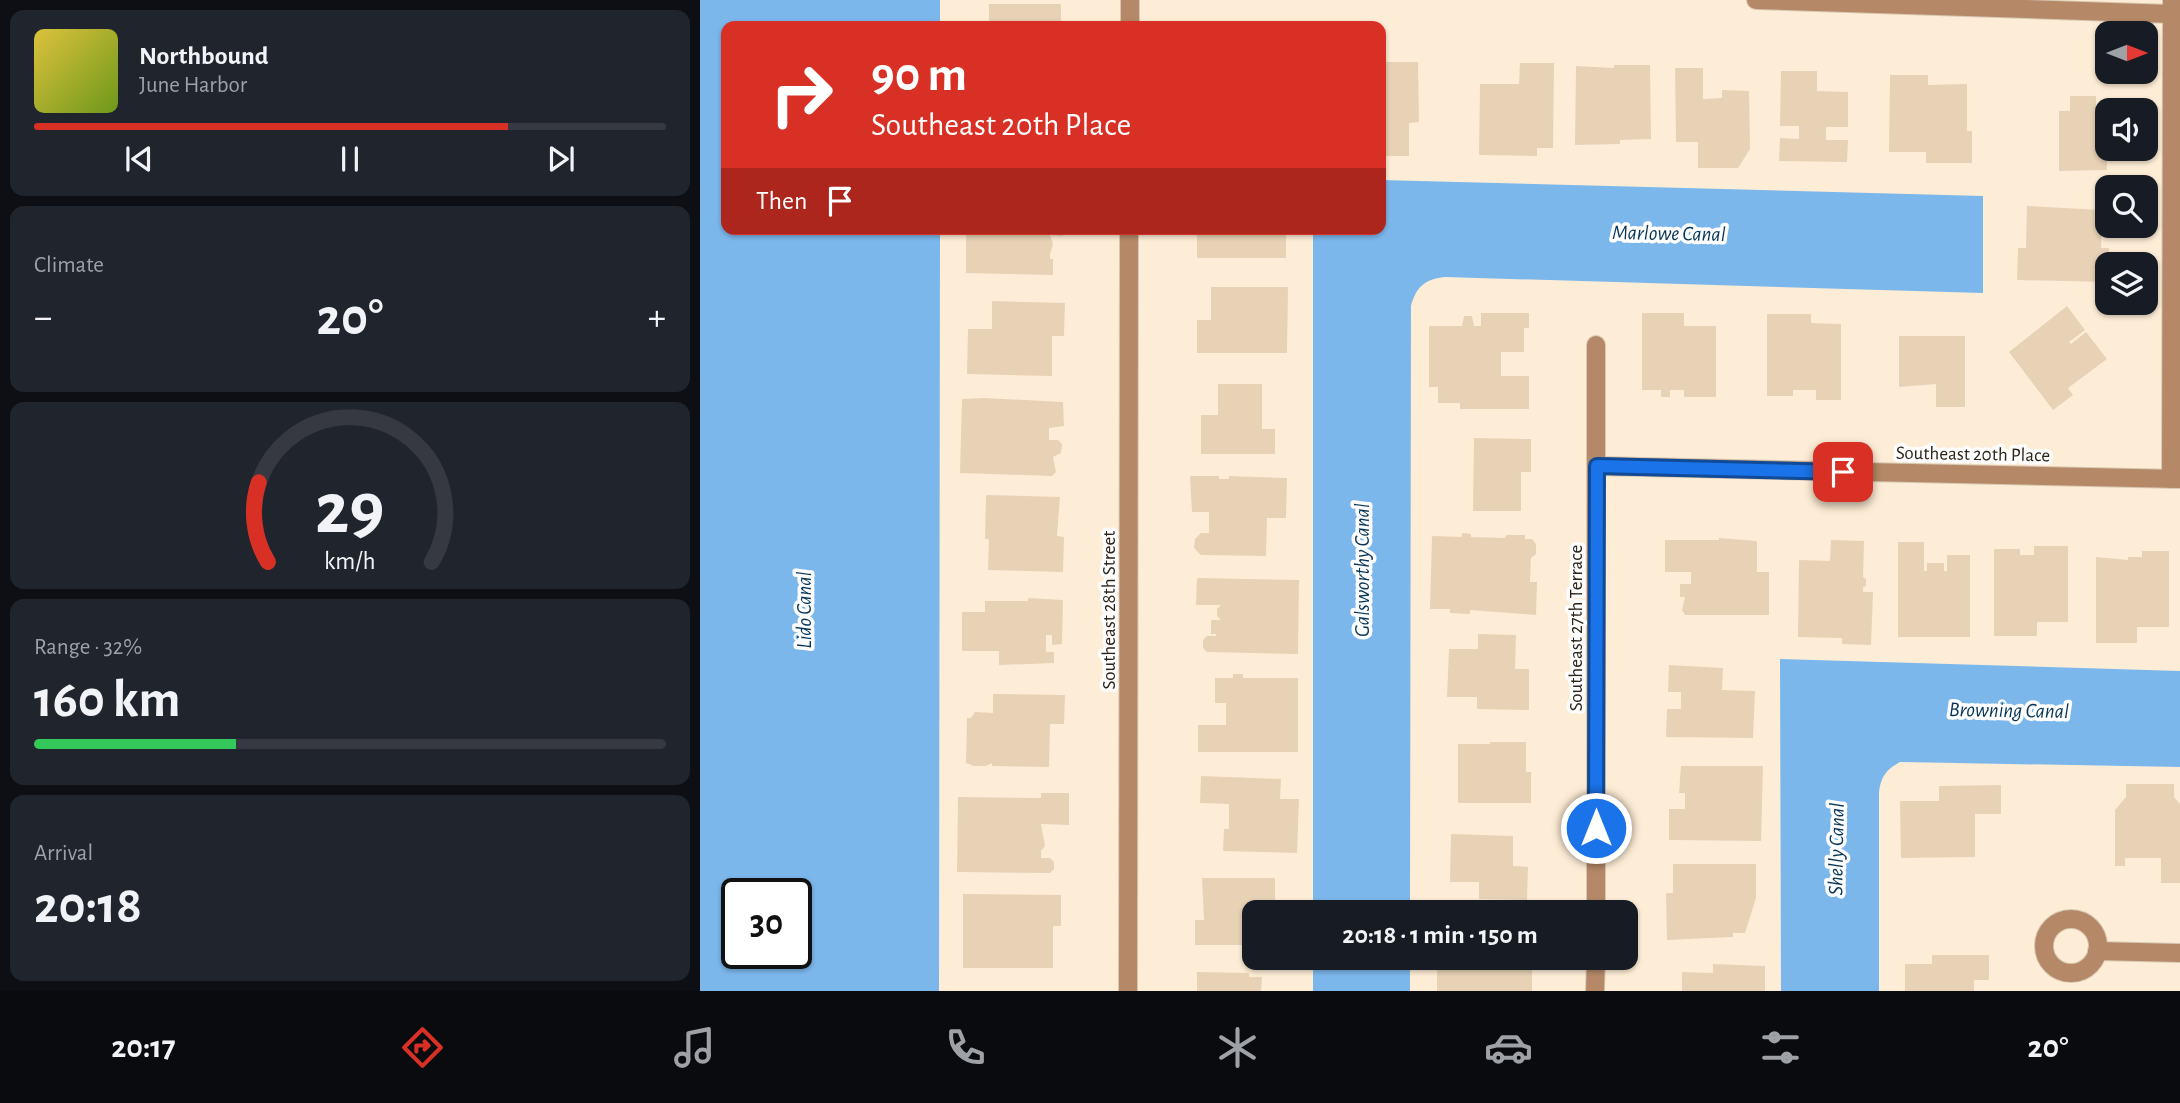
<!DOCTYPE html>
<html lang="en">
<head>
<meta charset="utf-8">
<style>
  :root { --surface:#171b24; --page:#20242c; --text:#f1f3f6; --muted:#9ea1a6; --line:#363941; --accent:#d93025 }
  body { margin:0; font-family:"Alegreya Sans",sans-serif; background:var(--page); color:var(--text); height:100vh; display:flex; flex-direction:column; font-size:26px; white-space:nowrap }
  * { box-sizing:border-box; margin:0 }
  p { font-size:23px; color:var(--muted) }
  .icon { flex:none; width:38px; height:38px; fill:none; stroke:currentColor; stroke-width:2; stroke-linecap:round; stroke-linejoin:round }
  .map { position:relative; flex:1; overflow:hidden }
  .details { display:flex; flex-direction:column; gap:10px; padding:10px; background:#0d0f14; width:700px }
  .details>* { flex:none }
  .top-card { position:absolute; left:21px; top:21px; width:665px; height:214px; border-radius:14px; box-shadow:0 2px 5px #0004; background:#d93025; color:#fff; overflow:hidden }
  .needle { width:46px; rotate:90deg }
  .buttons { position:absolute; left:1395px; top:21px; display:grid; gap:14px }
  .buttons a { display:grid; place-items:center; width:63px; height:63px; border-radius:14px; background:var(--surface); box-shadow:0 2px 5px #0004; font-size:35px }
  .speed { position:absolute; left:21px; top:878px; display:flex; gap:14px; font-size:35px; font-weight:700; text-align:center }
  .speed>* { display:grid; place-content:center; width:91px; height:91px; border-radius:50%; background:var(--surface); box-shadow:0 2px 5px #0004; line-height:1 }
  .speed .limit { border:4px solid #111; border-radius:10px; background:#fff; color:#111 }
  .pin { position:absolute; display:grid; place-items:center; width:60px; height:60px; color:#fff; margin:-30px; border-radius:14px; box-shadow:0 4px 10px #0006 }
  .me { position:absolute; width:77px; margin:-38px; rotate:0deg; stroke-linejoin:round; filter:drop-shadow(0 0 5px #0008) }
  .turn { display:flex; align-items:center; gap:24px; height:147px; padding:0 35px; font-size:32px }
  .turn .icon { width:91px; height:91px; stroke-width:2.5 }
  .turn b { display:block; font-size:49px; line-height:60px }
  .then { display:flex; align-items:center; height:66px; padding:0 35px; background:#0003; gap:14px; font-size:26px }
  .big { font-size:52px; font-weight:600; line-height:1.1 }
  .details .card { flex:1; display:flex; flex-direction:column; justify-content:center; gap:10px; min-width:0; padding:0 24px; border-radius:14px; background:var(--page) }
  .details .dial { align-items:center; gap:0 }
  .dial svg { height:182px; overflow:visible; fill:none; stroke:var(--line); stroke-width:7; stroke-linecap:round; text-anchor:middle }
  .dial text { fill:var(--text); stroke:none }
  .song { display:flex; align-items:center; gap:21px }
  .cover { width:84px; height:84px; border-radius:10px; background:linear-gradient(135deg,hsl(50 70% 55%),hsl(80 70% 35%)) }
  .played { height:7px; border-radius:4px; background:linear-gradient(90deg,var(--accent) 75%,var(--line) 75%) }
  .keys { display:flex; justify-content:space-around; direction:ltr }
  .heat { display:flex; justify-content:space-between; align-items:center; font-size:38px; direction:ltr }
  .charge { height:10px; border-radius:5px; background:linear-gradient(90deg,#34c759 32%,var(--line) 0) }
  .trip { position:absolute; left:542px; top:900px; width:396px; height:70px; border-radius:14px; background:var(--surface); box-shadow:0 2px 5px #0004; font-weight:600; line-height:70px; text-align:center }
  .tab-bar { display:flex; height:112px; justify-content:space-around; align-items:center; background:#090b0e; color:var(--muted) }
  .tab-bar .icon { width:49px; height:49px }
  .tab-bar .active { color:var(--accent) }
  .tab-bar b { font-size:32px; color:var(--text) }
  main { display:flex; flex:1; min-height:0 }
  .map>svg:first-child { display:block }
</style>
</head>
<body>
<main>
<section class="details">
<div class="card">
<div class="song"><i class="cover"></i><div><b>Northbound</b><p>June Harbor</p></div></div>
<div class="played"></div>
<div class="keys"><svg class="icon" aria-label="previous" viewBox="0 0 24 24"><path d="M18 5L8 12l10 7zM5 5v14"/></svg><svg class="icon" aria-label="pause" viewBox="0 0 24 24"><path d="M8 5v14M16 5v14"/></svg><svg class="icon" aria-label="next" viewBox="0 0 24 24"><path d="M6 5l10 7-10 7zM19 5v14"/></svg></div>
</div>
<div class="card"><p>Climate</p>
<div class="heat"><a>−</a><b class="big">20°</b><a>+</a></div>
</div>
<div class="card dial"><svg viewBox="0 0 100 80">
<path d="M14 69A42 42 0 1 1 86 69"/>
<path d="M14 69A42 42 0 0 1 10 34" stroke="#d93025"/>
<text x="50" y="56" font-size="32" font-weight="700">29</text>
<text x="50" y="72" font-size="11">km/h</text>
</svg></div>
<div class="card"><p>Range · 32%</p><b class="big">160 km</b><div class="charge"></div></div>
<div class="card"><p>Arrival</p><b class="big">20:18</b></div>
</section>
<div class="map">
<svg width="1480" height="991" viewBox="0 0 1480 991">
  <rect width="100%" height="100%" fill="#feedd6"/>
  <g fill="#7cb7ec" fill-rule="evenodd">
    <path d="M0,0H240V26H26V229H240L239,991H0ZM37,894H96V954H37Z"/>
    <path d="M681,180L1283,196V293L745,277C725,279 716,287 711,306L710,912H613V229H681Z"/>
    <path d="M1080,659L1480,671V767L1200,762C1186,770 1181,776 1179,793V991H1081Z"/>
    <rect x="613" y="957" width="97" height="34"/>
  </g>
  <g fill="#e7d2b6">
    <rect x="289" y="4" width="72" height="22"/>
    <path d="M681,62H718L719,122L709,123V156H681Z"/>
    <path d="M820,63H854L853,148H837V156L779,155L780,84H819Z"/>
    <path d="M914,65H950L951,139L920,140V144L875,145L876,66L914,68Z"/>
    <path d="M975,68H1003V99L1022,98V90L1049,91L1050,149L1038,168H998V142H976Z"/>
    <path d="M1081,71H1117V91L1148,92V127H1126V140H1148L1147,162L1079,161L1080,138L1099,139V126H1080Z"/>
    <path d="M1190,75H1228V85L1267,84V131H1272V163H1226V152H1189Z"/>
    <path d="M1370,96H1396V136H1407V170L1359,171V111H1370Z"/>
    <path d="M1327,206L1402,210L1401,248H1409L1407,282L1317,280L1318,248H1326Z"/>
    <path d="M363,229V236L350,235L353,244L350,255V259H353V275L266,273V230Z"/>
    <rect x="497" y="229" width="89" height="29"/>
    <path d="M511,287H588L587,353H497V320H511Z"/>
    <path d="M292,301L365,303L364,336H352V376L267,374L268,329H292Z"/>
    <path d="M1367,306L1385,330L1369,342L1371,344L1386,332L1407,359L1368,388L1373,395L1353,410L1309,352Z"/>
    <path d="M781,313H829V328H824V352H801V376H829V409H760V403H738V387H729V326H762L764,316H772L774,326H781Z"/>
    <path d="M942,313H984V326H1016V397H984V390H970V397H961V390H942Z"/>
    <path d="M1067,314H1111V323L1141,324V400H1116V390H1093V396H1067Z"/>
    <path d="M1199,336H1265V407H1236V384L1199,387Z"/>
    <path d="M518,384H562V429H575V454H501V415H518Z"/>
    <path d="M284,398L363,402L364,426L349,428V440H358L362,444L361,453L353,457L356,472L352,476L260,473L262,399Z"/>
    <path d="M774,438L831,439V472H821V511H773Z"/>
    <path d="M490,476H519V479H529V476L587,478L586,518H567L566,556L501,555L494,548L495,539L501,533H509V512H492Z"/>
    <path d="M286,495L360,497L357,536L364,537L363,572L288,570L289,539H285Z"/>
    <path d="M762,533L771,534V537L805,538L806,535H825V539H832L836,544V554L831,558L830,582H837L836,615L770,610V614L750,613V609H730L732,536L762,537Z"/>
    <path d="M1019,538L1057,541V572H1069V615H985L982,610L985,597H980V584H991V572H965V540H1019Z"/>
    <path d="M1131,540L1164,541L1163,577L1166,579V586L1163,587V592H1173L1171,645L1142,644V638L1098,637L1099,560L1130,561Z"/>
    <path d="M1198,542H1224V571H1227V563H1244V571H1247V555H1270V637H1198Z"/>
    <path d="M1334,546H1368V622H1337V636H1294V549H1320V555H1334Z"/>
    <path d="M1442,551H1469V627H1437V643H1396V557L1428,560V557H1442Z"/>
    <path d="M497,578L599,580L598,654L507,652L503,648V640L507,636H516V634H511V620H521L517,616V609L521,605H496Z"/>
    <path d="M328,598L363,600L362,644L352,645V635H346V652H354V663L299,665V651H262V612H285V601H328Z"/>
    <path d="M778,634L816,635L815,669H829V710L777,709V697H747L749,649H778Z"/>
    <path d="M969,665L1023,668L1022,690L1055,691L1053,738L966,737L967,709H981V692H968Z"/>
    <path d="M533,674H543V678H598V752H498V725H526V703H515V678H533Z"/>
    <path d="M293,694L365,695L364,724H350L349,767L292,766V763L286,766H274L266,763L267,718H271L275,712L293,713Z"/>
    <path d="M790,742H826V772H831V803H758V744H790Z"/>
    <path d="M981,766H1063L1061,841L969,840V809H985V793H979Z"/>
    <path d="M501,776L581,779L580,799H599L597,853L523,851L524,829H529V804L500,803Z"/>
    <path d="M1426,784H1474V797L1480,804V883H1461V858H1425V866H1415V810L1426,797Z"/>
    <path d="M1301,785V814H1275V857L1201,858L1200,801H1239V786Z"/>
    <path d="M341,793H369V825L341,824L345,846L341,851V858H350L354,862V869L350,873L257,872L258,797L341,798Z"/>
    <path d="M751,834L813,836V866L828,867L827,900L779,899V882H750Z"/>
    <path d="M973,864H1056V898L1045,933H1033V937L967,940L966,893H973Z"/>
    <path d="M502,878H575V912H555V945H495V920H504Z"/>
    <path d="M263,894L361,895V926H353V968H263Z"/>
    <path d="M1232,955H1289V980H1274V991H1205V964H1232Z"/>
    <path d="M742,957H832V991H737V959Z"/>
    <path d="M1013,964L1065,966V991H982V972L1013,973Z"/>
    <path d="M497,972L549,973V977H562L561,991H497Z"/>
  </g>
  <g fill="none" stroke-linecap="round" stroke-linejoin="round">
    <g stroke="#d8c9b4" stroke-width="20">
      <g id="minor">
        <path d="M1056,0L1472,14"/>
        <path d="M430,26V0"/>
        <path d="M897,466L1480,479"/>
        <path d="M1471,479L1472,0"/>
        <path d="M896,912V345"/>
        <circle cx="1371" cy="946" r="27"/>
        <path d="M1397,951L1480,953"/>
        <path d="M428,991L429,229"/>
        <path d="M895,991L896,957"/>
      </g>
    </g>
    <use href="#minor" stroke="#b58968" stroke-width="18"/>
  </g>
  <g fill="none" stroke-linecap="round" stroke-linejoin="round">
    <g stroke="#114b97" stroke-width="18">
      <path id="route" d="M896,828L897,466L1143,472"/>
    </g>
    <use href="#route" stroke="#1a73e8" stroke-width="12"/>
  </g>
  <g text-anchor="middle" stroke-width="7" stroke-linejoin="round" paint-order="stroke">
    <g font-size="19" fill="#2b2318" stroke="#fdfdfd">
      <text transform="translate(1273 453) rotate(1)" y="7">Southeast 20th Place</text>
      <text transform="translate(408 610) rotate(-90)" y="7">Southeast 28th Street</text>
      <text transform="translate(875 628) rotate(-90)" y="7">Southeast 27th Terrace</text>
    </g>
    <g font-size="21" font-style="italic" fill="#063557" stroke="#fdfdfd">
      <text transform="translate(969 233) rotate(1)" y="7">Marlowe Canal</text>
      <text transform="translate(662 570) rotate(-90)" y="7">Galsworthy Canal</text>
      <text transform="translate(104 610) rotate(-90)" y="7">Lido Canal</text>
      <text transform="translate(1309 710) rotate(1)" y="7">Browning Canal</text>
      <text transform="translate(1136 849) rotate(-89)" y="7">Shelly Canal</text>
    </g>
  </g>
</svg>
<div class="buttons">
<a><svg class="needle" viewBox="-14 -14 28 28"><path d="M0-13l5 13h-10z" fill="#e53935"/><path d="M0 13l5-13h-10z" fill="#9ea1a6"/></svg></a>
<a><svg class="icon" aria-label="sound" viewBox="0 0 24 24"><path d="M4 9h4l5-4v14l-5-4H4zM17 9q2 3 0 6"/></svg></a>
<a><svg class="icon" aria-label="search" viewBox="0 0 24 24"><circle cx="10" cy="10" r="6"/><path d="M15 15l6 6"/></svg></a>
<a><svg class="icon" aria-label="layers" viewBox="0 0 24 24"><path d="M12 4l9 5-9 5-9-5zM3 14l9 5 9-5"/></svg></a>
</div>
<div class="speed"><div class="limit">30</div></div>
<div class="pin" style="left:1143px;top:472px;background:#d93025"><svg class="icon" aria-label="arrive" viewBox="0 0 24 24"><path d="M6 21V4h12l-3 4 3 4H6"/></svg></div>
<svg class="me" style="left:896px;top:828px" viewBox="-20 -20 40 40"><circle r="17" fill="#1a73e8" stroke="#fff" stroke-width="3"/><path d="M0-11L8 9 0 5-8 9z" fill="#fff"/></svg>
<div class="trip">20:18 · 1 min · 150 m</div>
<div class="top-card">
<div class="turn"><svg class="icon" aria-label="right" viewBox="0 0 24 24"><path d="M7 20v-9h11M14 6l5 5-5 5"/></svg><div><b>90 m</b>Southeast 20th Place</div></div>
<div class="then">Then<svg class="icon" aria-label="arrive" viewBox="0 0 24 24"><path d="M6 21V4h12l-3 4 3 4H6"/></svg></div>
</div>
</div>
</main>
<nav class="tab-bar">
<b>20:17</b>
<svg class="icon active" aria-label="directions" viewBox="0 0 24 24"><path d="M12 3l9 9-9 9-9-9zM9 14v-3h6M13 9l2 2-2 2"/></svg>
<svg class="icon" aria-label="music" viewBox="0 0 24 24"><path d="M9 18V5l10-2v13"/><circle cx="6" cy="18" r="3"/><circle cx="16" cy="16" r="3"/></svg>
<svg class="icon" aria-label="phone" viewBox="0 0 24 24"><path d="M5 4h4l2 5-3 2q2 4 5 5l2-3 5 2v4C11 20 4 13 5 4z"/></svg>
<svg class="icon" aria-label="climate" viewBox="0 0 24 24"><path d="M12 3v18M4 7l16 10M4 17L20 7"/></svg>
<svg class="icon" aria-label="car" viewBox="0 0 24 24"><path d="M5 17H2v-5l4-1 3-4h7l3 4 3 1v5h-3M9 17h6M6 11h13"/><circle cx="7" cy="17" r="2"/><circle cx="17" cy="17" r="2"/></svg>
<svg class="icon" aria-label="filters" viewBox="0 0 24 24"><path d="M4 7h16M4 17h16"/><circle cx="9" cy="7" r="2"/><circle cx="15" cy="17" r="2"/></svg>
<b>20°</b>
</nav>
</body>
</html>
